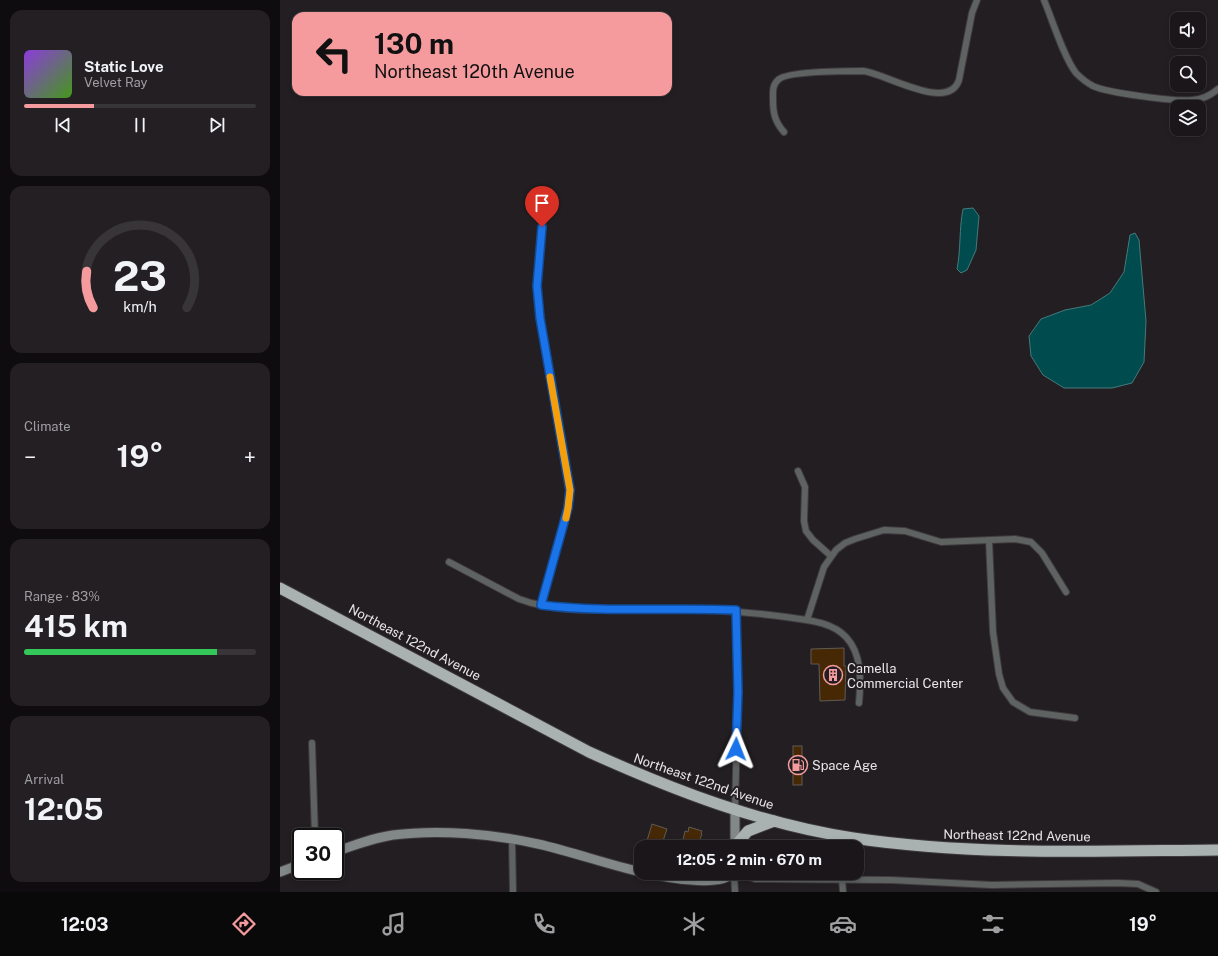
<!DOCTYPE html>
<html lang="en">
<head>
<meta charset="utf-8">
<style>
  :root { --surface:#1a161a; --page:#231f23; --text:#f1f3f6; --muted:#9f9fa2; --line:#383539; --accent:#f59b9e }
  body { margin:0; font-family:"Public Sans",sans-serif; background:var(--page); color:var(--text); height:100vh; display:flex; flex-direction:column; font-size:15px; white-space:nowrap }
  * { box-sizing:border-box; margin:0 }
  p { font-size:13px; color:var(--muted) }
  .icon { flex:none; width:22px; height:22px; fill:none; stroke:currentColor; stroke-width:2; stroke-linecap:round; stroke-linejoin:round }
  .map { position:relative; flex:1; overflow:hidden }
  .drawer { display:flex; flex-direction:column; gap:10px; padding:10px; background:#0e0c0e; width:280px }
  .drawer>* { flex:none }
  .hud { position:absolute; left:12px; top:12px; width:380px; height:84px; border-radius:12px; box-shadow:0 2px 6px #0003,0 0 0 1px var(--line); background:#f59b9e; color:#111; overflow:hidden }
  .tools { position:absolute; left:890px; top:12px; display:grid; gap:8px }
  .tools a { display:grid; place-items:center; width:36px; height:36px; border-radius:8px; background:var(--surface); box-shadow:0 2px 6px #0003,0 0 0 1px var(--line); font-size:20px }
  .speed { position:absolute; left:12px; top:828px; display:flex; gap:8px; font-size:20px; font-weight:700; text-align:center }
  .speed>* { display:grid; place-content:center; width:52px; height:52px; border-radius:50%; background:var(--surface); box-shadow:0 2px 6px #0003,0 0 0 1px var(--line); line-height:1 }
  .speed .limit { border:2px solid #111; border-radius:6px; background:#fff; color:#111 }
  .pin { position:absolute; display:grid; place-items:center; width:34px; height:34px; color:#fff; margin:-41px -17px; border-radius:50% 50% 50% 0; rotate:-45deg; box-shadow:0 0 4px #0007 }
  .pin .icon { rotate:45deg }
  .me { position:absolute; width:44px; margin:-22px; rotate:2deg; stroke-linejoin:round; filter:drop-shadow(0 0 3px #0008) }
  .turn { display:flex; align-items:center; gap:14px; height:84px; padding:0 16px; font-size:18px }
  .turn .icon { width:52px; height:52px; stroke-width:2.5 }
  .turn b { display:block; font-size:28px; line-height:34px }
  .big { font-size:30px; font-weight:700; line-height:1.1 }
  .drawer .tile { flex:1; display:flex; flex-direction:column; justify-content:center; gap:6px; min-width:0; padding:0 14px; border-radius:12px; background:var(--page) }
  .drawer .dial { align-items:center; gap:0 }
  .dial svg { height:104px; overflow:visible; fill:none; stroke:var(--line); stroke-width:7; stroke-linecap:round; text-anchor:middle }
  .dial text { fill:var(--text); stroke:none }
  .song { display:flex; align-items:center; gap:12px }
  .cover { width:48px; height:48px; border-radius:6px; background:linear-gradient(135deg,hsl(270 70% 55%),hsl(100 70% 35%)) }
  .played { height:4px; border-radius:2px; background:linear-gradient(90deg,var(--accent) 30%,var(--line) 30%) }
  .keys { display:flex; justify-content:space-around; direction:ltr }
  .heat { display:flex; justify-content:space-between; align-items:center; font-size:22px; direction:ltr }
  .charge { height:6px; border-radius:3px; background:linear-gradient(90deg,#34c759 83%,var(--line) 0) }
  .trip { position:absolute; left:354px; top:840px; width:230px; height:40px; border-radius:12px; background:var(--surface); box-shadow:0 2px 6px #0003,0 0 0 1px var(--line); font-weight:700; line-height:40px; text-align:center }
  .menu { display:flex; height:64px; justify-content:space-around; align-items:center; background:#0a090a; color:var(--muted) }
  .menu .icon { width:28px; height:28px }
  .menu .on { color:var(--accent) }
  .menu b { font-size:18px; color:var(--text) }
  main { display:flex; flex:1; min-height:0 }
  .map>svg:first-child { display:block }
</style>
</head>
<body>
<main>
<section class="drawer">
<div class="tile">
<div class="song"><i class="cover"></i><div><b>Static Love</b><p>Velvet Ray</p></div></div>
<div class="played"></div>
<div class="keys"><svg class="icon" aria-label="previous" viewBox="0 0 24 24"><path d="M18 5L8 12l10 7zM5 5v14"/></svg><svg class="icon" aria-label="pause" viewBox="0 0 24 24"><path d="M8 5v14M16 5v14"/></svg><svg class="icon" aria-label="next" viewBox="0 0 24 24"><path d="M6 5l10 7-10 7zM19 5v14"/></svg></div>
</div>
<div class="tile dial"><svg viewBox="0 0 100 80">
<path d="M14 69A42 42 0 1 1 86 69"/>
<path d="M14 69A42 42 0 0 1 9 41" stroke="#f59b9e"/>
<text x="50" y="56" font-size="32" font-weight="700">23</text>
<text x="50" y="72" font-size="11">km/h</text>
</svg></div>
<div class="tile"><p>Climate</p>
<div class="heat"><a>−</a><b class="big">19°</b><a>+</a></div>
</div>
<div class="tile"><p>Range · 83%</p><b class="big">415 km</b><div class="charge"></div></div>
<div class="tile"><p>Arrival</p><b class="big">12:05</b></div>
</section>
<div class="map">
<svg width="938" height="892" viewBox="0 0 938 892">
  <rect width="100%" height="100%" fill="#221e22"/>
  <g fill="#004b4e" stroke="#467a7c">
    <path d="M693,208L699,216L696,250L687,270L681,273L677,269C681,249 679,229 683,209Z"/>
    <path d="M855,233L859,240L866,321L864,362L852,383L832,388H784L763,375L751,356L749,336L761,319L785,310L811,305L830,293L844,272L850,235Z"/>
  </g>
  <g fill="#462804" stroke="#605b56">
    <path d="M564,648V666H566L565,700L540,701L539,664H531V649Z"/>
    <rect x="513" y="746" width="9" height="39"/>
    <path d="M372,824L387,829L381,847L366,844Z"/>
    <path d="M409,827L422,831L421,833L422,834L417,847H403L405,841L403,840L405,831L408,832Z"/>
  </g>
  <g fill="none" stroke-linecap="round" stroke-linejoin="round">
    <g stroke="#3e3a3e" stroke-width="8">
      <g id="minor">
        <path d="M764,0C772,19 784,58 796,73C801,78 807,83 813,86C828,93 897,102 913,100C922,99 931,95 938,89"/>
        <path d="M504,132C495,122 493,113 493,100C493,93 492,85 498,80C506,71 568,71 583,71C605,73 668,113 679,80L692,13L697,0"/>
        <path d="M518,471L525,487L524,521L526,531L533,540L551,556"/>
        <path d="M709,540L713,632L719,674L723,688L733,702L750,712L795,718"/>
        <path d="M169,562L239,599C282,615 332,609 377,609C421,609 462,611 506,617C526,620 551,621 566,637C582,654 581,680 579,703"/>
        <path d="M261,605L288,508L289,490L260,318L257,286L264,207"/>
        <path d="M527,620L544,567L556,550L565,543L575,539L604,530L625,531L661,542L735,539L751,542L762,553L786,592"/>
        <path d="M32,743L35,837"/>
        <path d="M455,810L458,692L456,611"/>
        <path d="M232,839L233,892"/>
        <path d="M454,873L455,892"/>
        <path d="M458,873L475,879L611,880L712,885L838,883L858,884L876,892"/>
        <path d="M562,879L563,892"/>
      </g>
    </g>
    <g stroke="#3e3a3e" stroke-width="11">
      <g id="secondary">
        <path d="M455,810V847"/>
        <path d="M55,852C74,845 93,838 113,835C159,829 213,834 258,844C293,852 326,864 361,872"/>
        <path d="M0,872L21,864"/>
        <path d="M366,873C384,877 440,888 453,873"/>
      </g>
    </g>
    <g stroke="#3e3a3e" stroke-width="13">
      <g id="trunk">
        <path d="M0,588L309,752C393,790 481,824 573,838C694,856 816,851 938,850"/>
        <path d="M455,846L468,831L494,821"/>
      </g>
    </g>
    <use href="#minor" stroke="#5e6261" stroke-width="6"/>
    <use href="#secondary" stroke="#828887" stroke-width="9"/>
    <use href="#trunk" stroke="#aab2b1" stroke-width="11"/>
  </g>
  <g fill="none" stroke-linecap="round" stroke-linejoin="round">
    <g stroke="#114b97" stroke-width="10">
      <path id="route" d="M262,227L257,286L260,318L290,490L288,508L261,605C326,613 391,607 456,610L458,692L456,749"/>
    </g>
    <use href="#route" stroke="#1a73e8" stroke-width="7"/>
    <path stroke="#f59e0b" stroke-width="7" d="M270,377L290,490L288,508L286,518"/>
  </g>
  <defs>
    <g id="building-ring" transform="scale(1)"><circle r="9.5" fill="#221e22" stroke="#f59b9e" stroke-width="1.5"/><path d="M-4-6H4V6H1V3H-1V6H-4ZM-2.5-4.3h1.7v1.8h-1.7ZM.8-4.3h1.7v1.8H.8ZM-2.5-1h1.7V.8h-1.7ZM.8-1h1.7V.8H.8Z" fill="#f59b9e"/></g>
    <g id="fuel-ring" transform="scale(1)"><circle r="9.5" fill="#221e22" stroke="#f59b9e" stroke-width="1.5"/><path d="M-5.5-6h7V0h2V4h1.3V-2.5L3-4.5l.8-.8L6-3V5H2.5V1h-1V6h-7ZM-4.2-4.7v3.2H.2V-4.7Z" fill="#f59b9e"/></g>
  </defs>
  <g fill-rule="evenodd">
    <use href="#building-ring" x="553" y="675"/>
    <use href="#fuel-ring" x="518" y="765"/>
  </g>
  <g text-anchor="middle" stroke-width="4" stroke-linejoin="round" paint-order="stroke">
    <g font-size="13" fill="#e9e6e9" stroke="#221e22">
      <text transform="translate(135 642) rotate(28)" y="5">Northeast 122nd Avenue</text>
      <text transform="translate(424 781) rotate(19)" y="5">Northeast 122nd Avenue</text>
      <text transform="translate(737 835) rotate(1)" y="5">Northeast 122nd Avenue</text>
    </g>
    <g font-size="13" fill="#e9e6e9" stroke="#221e22" text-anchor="start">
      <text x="567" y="673">Camella<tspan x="567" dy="15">Commercial Center</tspan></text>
      <text x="532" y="770">Space Age</text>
    </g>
  </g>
</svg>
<div class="tools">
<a><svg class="icon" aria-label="sound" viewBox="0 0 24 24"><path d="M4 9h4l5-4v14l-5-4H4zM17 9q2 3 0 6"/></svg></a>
<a><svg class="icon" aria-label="search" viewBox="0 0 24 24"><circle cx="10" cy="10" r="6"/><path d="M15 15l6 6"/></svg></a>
<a><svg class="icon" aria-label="layers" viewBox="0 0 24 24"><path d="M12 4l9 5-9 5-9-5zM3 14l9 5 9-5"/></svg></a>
</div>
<div class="speed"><div class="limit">30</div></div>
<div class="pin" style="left:262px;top:227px;background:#d93025"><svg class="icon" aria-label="arrive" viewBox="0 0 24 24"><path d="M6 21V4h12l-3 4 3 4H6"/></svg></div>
<svg class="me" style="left:456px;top:749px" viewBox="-20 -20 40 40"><path d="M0-17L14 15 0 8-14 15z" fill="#1a73e8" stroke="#fff" stroke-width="4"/></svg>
<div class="trip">12:05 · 2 min · 670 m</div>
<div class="hud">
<div class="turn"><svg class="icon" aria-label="left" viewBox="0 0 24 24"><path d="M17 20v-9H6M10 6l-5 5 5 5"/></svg><div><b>130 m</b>Northeast 120th Avenue</div></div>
</div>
</div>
</main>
<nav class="menu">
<b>12:03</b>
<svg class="icon on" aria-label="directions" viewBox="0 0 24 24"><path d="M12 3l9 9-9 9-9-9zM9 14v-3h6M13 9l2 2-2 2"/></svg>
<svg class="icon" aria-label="music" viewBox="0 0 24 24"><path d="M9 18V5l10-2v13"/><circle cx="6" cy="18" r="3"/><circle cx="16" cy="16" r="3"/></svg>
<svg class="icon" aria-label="phone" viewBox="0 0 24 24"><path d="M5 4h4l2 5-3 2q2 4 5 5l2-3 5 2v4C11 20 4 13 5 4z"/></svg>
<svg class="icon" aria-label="climate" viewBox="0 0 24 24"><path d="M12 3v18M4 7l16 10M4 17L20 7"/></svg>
<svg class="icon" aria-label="car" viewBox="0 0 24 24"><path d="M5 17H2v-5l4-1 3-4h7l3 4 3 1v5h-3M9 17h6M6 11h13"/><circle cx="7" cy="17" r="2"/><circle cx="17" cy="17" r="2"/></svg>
<svg class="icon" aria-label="filters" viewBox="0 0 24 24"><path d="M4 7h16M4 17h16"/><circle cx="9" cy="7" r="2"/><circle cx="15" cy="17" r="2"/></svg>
<b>19°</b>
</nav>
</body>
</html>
